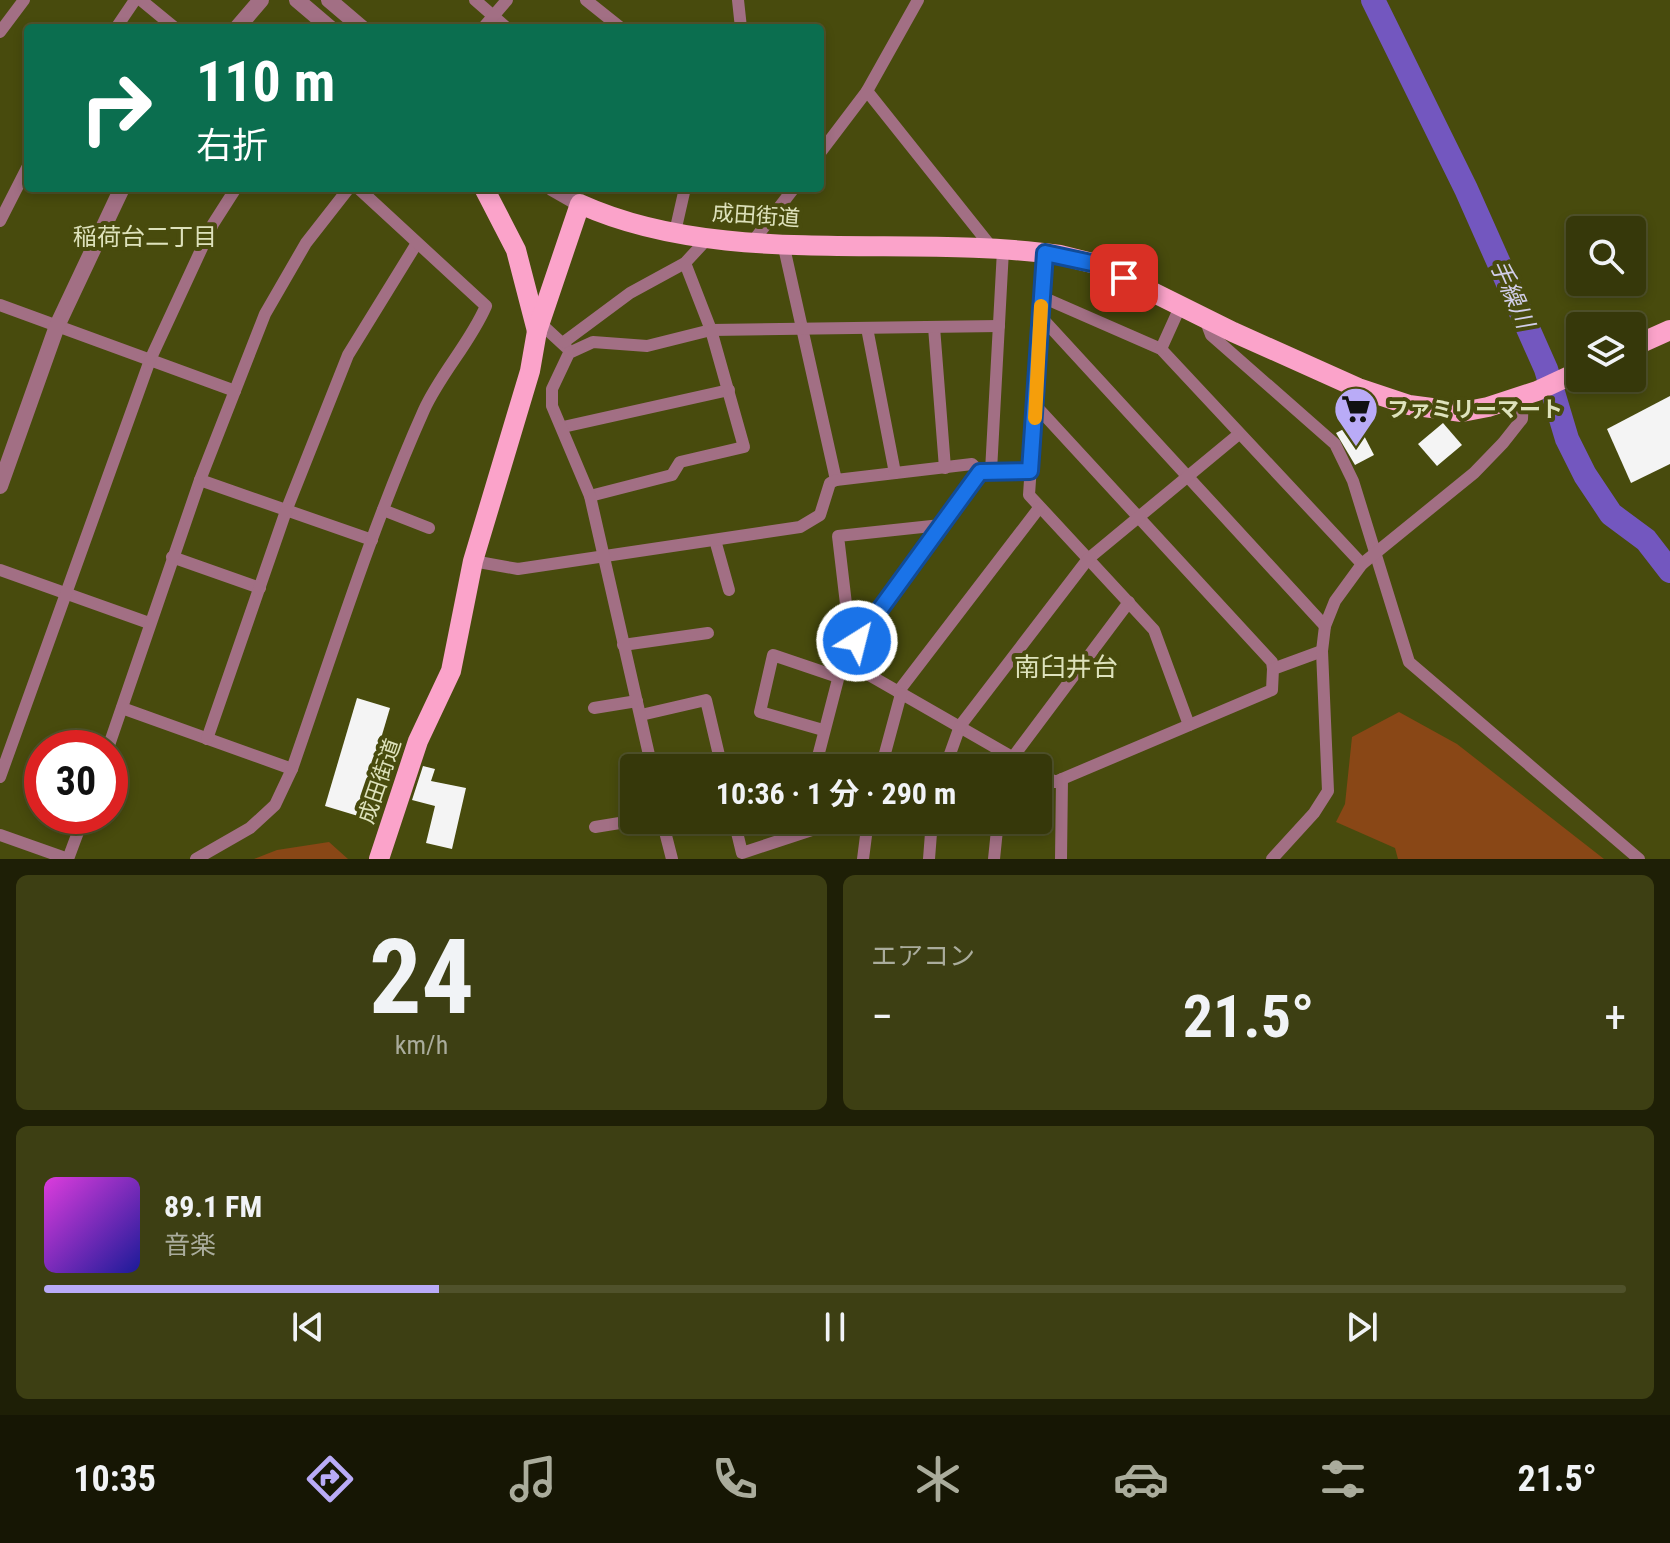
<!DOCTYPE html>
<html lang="ja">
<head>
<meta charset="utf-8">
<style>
  :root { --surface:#36380a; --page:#3d3f13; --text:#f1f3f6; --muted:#aaac9c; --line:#50522b; --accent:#b9abf7 }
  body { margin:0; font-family:"Roboto Condensed","Noto Sans JP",sans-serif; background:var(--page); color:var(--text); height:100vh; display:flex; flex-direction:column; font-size:30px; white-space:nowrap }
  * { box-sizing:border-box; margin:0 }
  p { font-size:26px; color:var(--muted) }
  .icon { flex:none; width:44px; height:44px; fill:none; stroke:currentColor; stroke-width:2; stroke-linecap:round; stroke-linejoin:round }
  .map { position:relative; height:859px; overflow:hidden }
  .panel { display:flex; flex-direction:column; gap:16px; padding:16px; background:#1e1f06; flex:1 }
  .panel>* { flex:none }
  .guide { position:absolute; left:24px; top:24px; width:800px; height:168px; border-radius:8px; box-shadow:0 4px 12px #0003,0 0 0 2px var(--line); background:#0b6e4f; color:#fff; overflow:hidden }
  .buttons { position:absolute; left:1566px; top:216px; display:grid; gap:16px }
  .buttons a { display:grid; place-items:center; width:80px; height:80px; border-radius:8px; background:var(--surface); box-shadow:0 4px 12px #0003,0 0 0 2px var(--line); font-size:40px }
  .speed { position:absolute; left:24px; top:730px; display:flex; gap:16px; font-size:40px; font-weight:700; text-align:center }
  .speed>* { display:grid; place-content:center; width:104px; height:104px; border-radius:50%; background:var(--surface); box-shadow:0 4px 12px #0003,0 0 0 2px var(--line); line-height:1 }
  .speed .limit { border:12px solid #d22; background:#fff; color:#111 }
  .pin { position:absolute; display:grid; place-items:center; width:68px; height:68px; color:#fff; margin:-34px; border-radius:16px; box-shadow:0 4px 12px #0006 }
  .me { position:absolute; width:88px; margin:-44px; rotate:36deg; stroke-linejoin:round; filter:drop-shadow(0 0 6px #0008) }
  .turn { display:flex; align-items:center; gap:28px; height:168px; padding:0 40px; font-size:36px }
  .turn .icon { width:104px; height:104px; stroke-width:2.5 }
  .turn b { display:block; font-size:56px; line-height:68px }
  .big { font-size:60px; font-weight:700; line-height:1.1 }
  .panel .widget { flex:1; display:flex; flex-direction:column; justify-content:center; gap:12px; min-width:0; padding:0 28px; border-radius:12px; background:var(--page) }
  .panel .dial { align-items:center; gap:0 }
  .dial b { font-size:104px; line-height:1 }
  .song { display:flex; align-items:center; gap:24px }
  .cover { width:96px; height:96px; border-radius:12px; background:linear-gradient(135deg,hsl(300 70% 55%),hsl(240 70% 35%)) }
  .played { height:8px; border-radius:4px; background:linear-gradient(90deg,var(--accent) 25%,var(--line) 25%) }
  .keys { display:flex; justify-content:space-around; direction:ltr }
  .heat { display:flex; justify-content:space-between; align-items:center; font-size:44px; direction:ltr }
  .panel .tiles { flex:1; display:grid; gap:16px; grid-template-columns:1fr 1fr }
  .widget:last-child { grid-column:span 2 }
  .trip { position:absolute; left:620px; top:754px; width:432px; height:80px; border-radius:8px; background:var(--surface); box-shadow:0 4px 12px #0003,0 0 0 2px var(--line); font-weight:700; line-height:80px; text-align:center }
  .dock { display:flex; height:128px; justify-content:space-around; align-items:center; background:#161604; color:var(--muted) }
  .dock .icon { width:56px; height:56px }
  .dock .selected { color:var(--accent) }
  .dock b { font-size:36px; color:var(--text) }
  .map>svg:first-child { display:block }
</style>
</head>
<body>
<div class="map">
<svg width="1670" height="859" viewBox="0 0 1670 859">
  <rect width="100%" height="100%" fill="#484b0d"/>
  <g fill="#894716">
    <path d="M1399,712L1457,744L1604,859H1398L1395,848L1336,822L1345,804L1352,737Z"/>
    <path d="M329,842L348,859H254L277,850Z"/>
  </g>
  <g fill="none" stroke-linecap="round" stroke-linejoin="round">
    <path stroke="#7357bf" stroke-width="24" d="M1373,0L1466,189L1546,369L1567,439L1585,475L1611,514L1646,540L1670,571"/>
  </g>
  <g fill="#f4f4f4">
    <path d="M1670,396V464L1631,483L1607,429Z"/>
    <path d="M1357,422L1374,455L1355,465L1336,433Z"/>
    <path d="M1443,423L1462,445L1437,466L1418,444Z"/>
    <path d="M357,698L390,708L358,816L325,806Z"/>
    <path d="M423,766L435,769L431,781L466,788L452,849L426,843L435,806L412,800Z"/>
  </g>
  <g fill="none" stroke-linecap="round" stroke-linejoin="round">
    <g stroke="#a26f84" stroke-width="12">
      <path d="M141,0L175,28"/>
      <path d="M475,0L507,28"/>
      <path d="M586,0L621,28"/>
      <path d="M738,0L741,28"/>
      <path d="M116,28L135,0"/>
      <path d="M483,28L507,0"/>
      <path d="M0,32L24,0"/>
      <path d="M867,91L993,249"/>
      <path d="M820,153L867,91L918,0"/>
      <path d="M0,221L28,166"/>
      <path d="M675,232L685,188"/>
      <path d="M754,240L794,188"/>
      <path d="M783,243L836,480L972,464L980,472"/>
      <path d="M1045,253L1029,495L1154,630L1189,725"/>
      <path d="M1042,297L1161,349L1362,564"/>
      <path d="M0,305L235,391"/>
      <path d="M1041,317L1325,626"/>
      <path d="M1205,319L1211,335L1335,444L1353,481L1409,662L1639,859"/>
      <path d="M540,323L566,347"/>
      <path d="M934,327L945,468"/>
      <path d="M867,328L895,473"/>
      <path d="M564,342L630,293L685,263L709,237"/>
      <path d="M1161,349L1180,307"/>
      <path d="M1036,406L1272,662L1273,669"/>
      <path d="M563,427L729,390"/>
      <path d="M991,471L1003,250"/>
      <path d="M200,480L372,540"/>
      <path d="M590,496L672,475L680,462L744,447L711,330L685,263"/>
      <path d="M383,510L429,528"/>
      <path d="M715,540L729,590"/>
      <path d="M172,557L260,588"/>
      <path d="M473,561L518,569L800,527L820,515L830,483L836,480"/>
      <path d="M0,570L149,623"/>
      <path d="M871,621L846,604L838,536L941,525"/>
      <path d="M623,645L708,633"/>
      <path d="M843,660L1031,768"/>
      <path d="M898,692L1039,508"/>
      <path d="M122,708L292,769"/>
      <path d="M594,708L637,701"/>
      <path d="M641,715L706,700L722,768"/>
      <path d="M823,730L760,712L773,655L838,677"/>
      <path d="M207,739L286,511L348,355L417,243"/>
      <path d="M108,748L200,480L265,314L306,243L349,188"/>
      <path d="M652,768L590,496L552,406V389L569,353L593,342L647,346L711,330L999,326"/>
      <path d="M815,768L843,660L980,472L1030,471"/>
      <path d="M881,768L901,694"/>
      <path d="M945,768L960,726L1088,559L1239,434"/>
      <path d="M1010,768L1013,757L1129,602"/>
      <path d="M1038,772L1055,782L1062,779"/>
      <path d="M0,777L150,360L213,224L236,188"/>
      <path d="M662,820L672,859"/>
      <path d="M734,820L742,853L827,825L828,820"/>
      <path d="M595,827L638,820"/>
      <path d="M664,827L684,820"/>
      <path d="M0,835L68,859"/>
      <path d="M68,859L84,816"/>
      <path d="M196,859L250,828L275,805L292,769C334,649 372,526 424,410C441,373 470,343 486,306L358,188"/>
      <path d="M863,859L868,820"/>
      <path d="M929,859L932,820"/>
      <path d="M994,859L998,820"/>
      <path d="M1061,859L1062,779L1272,690L1273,669L1322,651"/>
      <path d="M1272,859L1314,813L1328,791L1322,651L1325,626L1335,601L1362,564L1474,473L1503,443L1522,419L1523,396"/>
    </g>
    <g stroke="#a26f84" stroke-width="16">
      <path d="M297,0L330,28"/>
      <path d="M329,0L362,28"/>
      <path d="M237,28L261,0"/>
      <path d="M552,188L580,204"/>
      <path d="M0,486L57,326L122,188"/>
    </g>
    <g stroke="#fba3ca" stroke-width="20">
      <path d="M484,188L516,250L537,331"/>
      <path d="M1632,347L1670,330"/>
      <path d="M379,859L418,741L451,671L473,561L530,371L537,331L580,204C723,269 907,233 1060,255L1096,264L1233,332L1358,388L1409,405L1462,412L1488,407L1537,391L1580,371"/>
    </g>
  </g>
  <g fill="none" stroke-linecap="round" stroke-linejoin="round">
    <g stroke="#114b97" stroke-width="20">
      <path id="route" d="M857,641L980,472L1030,471L1045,253L1096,264L1124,278"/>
    </g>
    <use href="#route" stroke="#1a73e8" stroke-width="14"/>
    <path stroke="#f59e0b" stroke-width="14" d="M1035,418L1041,306"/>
  </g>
  <defs>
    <g id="supermarket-pin" transform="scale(2.3)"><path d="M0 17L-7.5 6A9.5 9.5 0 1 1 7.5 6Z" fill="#b9abf7" stroke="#484b0d"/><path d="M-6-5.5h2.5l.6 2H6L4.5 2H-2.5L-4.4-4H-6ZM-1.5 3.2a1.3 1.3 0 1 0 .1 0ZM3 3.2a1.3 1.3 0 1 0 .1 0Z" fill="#111"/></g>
  </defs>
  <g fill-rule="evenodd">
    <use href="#supermarket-pin" x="1356" y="409"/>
  </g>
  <g text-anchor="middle" stroke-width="8" stroke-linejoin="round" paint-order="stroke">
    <g font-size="22" fill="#dee2bc" stroke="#484b0d">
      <text transform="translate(756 215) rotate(4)" y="8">成田街道</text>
      <text transform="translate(379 781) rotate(-71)" y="8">成田街道</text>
    </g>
    <g font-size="22" font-weight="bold" fill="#dee2bc" stroke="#484b0d" text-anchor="start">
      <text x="1387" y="417">ファミリーマート</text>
    </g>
    <g font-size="24" fill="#dee2bc" stroke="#484b0d">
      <text x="145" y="245">稲荷台二丁目</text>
    </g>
    <g font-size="24" font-style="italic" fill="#d2cee9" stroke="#484b0d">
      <text transform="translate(1512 294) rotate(66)" y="8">手繰川</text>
    </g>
    <g font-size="26" fill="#dee2bc" stroke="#484b0d">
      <text x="1066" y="676">南臼井台</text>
    </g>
  </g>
</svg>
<div class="buttons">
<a><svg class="icon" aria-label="search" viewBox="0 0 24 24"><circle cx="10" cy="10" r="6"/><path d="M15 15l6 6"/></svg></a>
<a><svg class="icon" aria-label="layers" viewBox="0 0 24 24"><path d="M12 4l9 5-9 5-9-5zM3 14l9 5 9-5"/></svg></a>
</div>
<div class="speed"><div class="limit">30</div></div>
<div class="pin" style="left:1124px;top:278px;background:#d93025"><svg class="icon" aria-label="arrive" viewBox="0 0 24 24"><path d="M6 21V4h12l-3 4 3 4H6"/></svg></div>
<svg class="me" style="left:857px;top:641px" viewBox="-20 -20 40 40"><circle r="17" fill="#1a73e8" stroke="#fff" stroke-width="3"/><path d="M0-11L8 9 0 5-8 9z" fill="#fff"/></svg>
<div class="trip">10:36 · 1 分 · 290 m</div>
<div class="guide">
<div class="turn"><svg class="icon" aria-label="right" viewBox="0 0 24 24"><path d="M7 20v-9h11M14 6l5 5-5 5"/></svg><div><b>110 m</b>右折</div></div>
</div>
</div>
<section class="panel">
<div class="tiles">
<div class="widget dial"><b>24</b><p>km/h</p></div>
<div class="widget"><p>エアコン</p>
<div class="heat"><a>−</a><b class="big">21.5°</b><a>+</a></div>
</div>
<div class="widget">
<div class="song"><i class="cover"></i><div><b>89.1 FM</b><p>音楽</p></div></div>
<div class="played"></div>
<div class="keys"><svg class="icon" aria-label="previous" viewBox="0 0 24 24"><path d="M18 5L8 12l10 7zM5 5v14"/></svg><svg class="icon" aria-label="pause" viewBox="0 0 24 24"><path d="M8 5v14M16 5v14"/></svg><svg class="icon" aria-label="next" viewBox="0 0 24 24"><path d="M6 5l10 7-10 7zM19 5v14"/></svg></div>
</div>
</div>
</section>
<nav class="dock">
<b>10:35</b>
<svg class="icon selected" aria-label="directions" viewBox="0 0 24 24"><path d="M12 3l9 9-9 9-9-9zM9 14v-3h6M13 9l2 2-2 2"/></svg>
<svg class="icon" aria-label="music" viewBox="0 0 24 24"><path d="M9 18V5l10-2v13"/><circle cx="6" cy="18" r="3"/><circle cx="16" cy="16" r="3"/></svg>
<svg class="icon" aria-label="phone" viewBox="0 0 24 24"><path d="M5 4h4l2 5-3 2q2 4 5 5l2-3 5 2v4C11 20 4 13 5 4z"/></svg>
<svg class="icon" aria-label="climate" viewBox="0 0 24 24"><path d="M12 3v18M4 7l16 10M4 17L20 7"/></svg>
<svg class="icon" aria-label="car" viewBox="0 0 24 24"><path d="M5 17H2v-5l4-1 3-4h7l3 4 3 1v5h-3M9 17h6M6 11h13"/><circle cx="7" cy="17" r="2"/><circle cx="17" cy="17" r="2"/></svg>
<svg class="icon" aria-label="filters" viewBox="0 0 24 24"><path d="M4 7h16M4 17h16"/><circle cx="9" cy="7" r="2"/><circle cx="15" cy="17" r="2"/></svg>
<b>21.5°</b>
</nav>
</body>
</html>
